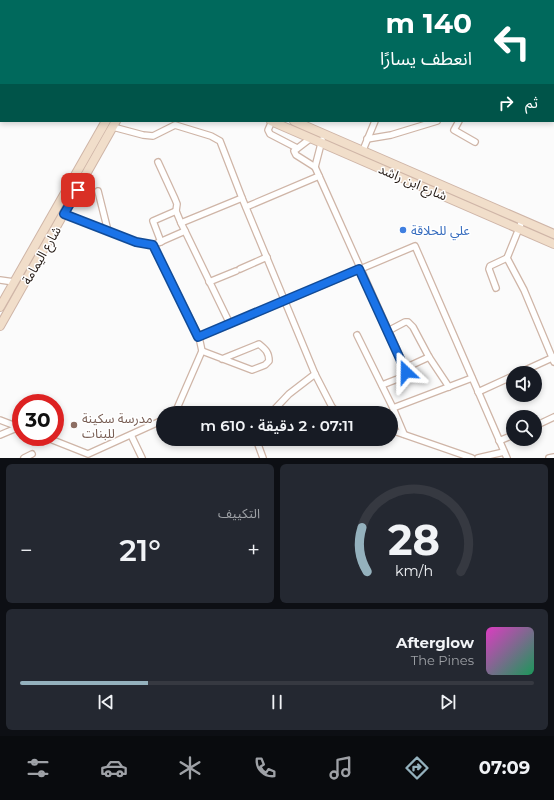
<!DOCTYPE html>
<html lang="ar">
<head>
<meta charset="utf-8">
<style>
  :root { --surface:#171b24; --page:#242831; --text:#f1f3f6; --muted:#9ea1a6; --line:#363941; --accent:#94b1bd }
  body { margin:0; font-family:Montserrat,"Noto Sans Arabic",sans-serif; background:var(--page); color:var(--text); direction:rtl; height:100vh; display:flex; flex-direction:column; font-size:15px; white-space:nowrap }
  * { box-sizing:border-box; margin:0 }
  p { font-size:13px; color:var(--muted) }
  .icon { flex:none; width:22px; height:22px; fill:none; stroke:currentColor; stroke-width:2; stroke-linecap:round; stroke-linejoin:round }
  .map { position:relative; height:458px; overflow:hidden; direction:ltr }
  .sheet { display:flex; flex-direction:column; gap:6px; padding:6px; background:#0d0f14; flex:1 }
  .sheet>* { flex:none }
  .hud { position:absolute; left:0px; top:0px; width:554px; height:122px; box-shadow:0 2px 6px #0003; direction:rtl; background:#00695c; color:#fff; overflow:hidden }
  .controls { position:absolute; left:506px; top:366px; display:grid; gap:8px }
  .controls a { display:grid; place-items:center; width:36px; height:36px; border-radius:50%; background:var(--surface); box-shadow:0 2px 6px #0003; font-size:20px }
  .speed { position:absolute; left:12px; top:394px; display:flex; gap:8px; font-size:20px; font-weight:700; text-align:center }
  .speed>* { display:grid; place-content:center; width:52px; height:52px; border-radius:50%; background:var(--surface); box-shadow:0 2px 6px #0003; line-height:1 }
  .speed .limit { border:6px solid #d22; background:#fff; color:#111 }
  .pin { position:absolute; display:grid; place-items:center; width:34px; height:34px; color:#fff; margin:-17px; border-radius:8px; box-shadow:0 2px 6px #0006 }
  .me { position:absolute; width:44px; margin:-22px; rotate:337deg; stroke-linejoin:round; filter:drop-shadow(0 0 3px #0008) }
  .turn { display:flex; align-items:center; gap:14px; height:84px; padding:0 16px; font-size:18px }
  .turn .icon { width:52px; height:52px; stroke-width:2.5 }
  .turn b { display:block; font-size:28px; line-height:34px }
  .then { display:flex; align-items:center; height:38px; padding:0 16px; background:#0003; gap:8px; font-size:15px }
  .big { font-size:30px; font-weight:600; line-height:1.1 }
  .sheet .tile { flex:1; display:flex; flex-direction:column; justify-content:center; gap:6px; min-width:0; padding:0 14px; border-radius:6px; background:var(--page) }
  .sheet .dial { align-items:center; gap:0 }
  .dial svg { height:104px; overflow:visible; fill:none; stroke:var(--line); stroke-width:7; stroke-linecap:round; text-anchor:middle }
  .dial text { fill:var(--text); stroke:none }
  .song { display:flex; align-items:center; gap:12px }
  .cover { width:48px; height:48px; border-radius:6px; background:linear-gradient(135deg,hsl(310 70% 55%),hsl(150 70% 35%)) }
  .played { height:4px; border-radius:2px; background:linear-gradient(90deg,var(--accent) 25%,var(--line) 25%) }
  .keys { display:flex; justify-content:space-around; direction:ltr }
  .heat { display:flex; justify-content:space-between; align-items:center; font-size:22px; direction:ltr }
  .sheet .tiles { flex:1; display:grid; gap:6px; grid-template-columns:1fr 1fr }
  .tile:last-child { grid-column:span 2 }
  .trip { position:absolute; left:156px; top:406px; width:242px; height:40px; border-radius:20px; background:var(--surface); box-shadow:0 2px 6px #0003; font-weight:600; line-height:40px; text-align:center; direction:rtl }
  .dock { display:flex; height:64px; justify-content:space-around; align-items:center; background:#090b0e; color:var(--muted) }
  .dock .icon { width:28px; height:28px }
  .dock .on { color:var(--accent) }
  .dock b { font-size:18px; color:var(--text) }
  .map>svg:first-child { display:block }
</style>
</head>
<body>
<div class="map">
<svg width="554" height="458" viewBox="0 0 554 458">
  <rect width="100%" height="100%" fill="#fbfbfb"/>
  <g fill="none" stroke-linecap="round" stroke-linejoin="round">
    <g stroke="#cfb5a7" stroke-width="8">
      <g id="minor">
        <path d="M301,0L304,1"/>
        <path d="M413,0L415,1"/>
        <path d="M524,0L527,1"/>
        <path d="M216,1L217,0"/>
        <path d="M269,1V0"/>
        <path d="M463,1L464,0"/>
        <path d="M553,12H554"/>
        <path d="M0,51H1"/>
        <path d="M553,58H554"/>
        <path d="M553,71L554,68"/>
        <path d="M553,95H554"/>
        <path d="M0,99L1,100"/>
        <path d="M0,117L1,115"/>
        <path d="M272,121L268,130L270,134L297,148"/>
        <path d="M459,121L454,130L475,142"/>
        <path d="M113,127L143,135L153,136L175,125L211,136L220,141L242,198L315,374L332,407L338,413"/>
        <path d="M311,138L294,151L296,155L315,167"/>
        <path d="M367,139L391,135L437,121"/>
        <path d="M322,140L315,167L406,370V373L400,378L382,385"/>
        <path d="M363,150L375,121"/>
        <path d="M158,162L175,199L177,204L176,211L181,223"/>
        <path d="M98,191L108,231"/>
        <path d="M246,207L319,176"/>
        <path d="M64,214L136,242L153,245L185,231L181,223L242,198"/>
        <path d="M522,221L507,258L524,290L554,362"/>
        <path d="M185,231L230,324"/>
        <path d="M161,242L153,221L176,211"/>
        <path d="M153,245L199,337L202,351L175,413"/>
        <path d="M240,269L267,257"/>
        <path d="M0,280L14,282"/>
        <path d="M209,282L236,271"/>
        <path d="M496,288L489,269L490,266L507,258"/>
        <path d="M388,331L405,322H408L413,327L429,357L449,387"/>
        <path d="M357,335L393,408L404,434"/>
        <path d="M199,337L415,246L507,458"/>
        <path d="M202,351L252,370L265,365L269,361C269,352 265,349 259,344L222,359"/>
        <path d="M405,368L429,357"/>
        <path d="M519,373L554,357"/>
        <path d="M478,392L513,376"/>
        <path d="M393,408L472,378"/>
        <path d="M271,413L289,394L315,374"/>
        <path d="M0,420L21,428"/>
        <path d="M535,426L554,417"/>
        <path d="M391,430L472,458"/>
        <path d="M0,435L19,427"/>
        <path d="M131,435L142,458"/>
        <path d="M45,437L88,454L163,420"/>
        <path d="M256,439L263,458"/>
        <path d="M499,441L513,435"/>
        <path d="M24,458L32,454"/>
        <path d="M478,458L504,452"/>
        <path d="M549,458L554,457"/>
      </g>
    </g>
    <g stroke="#cfb5a7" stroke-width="10">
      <g id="secondary">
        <path d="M24,0L26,1"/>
        <path d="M175,1L176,0"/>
        <path d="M185,1V0"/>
        <path d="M0,2L1,3"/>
        <path d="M271,121L554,244"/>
        <path d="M294,121L554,234"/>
        <path d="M0,307L106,121"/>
        <path d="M0,326L116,121"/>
      </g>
    </g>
    <use href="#minor" stroke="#fff" stroke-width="5.5"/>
    <use href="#secondary" stroke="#f1deca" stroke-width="8"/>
  </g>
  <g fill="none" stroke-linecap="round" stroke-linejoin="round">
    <g stroke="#114b97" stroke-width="10">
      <path id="route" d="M78,190L64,214L136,242L153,245L198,337L359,269L406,372"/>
    </g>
    <use href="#route" stroke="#1a73e8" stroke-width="7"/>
  </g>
  <circle fill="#3f7fe0" stroke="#fff" stroke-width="1.5" cx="403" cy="230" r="4"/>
  <circle fill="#8d6e63" stroke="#fff" stroke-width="1.5" cx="74" cy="425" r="4"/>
  <g text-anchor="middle" stroke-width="3" stroke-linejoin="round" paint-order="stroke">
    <g font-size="13" fill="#251b16" stroke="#fff">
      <text transform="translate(413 182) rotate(23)" y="5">شارع ابن راشد</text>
      <text transform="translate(41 255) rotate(-60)" y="5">شارع اليمامة</text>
    </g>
    <g font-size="13" fill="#366cbe" stroke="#fff" text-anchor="start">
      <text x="411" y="235">علي للحلاقة</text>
    </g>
    <g font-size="13" fill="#785e54" stroke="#fff" text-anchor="start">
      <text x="82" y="423">مدرسة سكينة<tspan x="82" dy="15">للبنات</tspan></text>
    </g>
  </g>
</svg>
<div class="controls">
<a><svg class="icon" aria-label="sound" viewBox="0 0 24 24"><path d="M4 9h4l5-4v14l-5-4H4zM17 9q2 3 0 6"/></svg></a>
<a><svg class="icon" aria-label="search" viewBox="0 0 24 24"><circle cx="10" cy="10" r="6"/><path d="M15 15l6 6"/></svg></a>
</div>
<div class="speed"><div class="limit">30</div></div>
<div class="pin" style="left:78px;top:190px;background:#d93025"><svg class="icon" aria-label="arrive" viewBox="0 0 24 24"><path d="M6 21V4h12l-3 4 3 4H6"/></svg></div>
<svg class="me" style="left:406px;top:372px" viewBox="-20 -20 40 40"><path d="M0-17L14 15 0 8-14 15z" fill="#1a73e8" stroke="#fff" stroke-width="4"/></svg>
<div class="trip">07:11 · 2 دقيقة · 610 m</div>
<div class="hud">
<div class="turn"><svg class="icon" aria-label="left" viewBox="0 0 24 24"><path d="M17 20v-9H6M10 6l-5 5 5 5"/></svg><div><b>140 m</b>انعطف يسارًا</div></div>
<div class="then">ثم<svg class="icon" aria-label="right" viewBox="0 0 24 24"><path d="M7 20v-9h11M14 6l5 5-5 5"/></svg></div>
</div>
</div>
<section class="sheet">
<div class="tiles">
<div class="tile dial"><svg viewBox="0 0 100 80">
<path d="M14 69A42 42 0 1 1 86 69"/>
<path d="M14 69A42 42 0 0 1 10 35" stroke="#94b1bd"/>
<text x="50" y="56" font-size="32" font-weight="700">28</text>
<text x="50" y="72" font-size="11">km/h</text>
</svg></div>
<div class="tile"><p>التكييف</p>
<div class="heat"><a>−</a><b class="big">21°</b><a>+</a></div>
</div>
<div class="tile">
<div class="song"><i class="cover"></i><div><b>Afterglow</b><p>The Pines</p></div></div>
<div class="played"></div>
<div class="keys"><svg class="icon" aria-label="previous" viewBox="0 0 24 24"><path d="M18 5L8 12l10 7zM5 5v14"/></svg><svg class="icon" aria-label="pause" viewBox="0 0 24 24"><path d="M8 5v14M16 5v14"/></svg><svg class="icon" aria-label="next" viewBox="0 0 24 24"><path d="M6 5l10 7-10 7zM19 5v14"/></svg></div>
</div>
</div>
</section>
<nav class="dock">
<b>07:09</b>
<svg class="icon on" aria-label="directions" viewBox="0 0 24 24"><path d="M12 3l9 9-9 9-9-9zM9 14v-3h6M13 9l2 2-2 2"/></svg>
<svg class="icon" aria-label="music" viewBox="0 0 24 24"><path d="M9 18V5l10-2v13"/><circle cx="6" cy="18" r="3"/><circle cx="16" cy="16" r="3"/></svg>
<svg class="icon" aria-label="phone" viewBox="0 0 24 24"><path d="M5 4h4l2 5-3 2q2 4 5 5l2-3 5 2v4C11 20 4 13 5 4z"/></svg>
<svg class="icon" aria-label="climate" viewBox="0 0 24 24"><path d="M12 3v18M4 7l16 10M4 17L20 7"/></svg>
<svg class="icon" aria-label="car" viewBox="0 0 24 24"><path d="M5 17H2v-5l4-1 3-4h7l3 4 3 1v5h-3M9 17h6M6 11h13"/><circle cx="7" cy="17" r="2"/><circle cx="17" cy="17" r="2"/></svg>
<svg class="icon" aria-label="filters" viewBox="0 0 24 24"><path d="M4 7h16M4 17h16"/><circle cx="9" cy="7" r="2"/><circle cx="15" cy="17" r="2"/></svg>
</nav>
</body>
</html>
